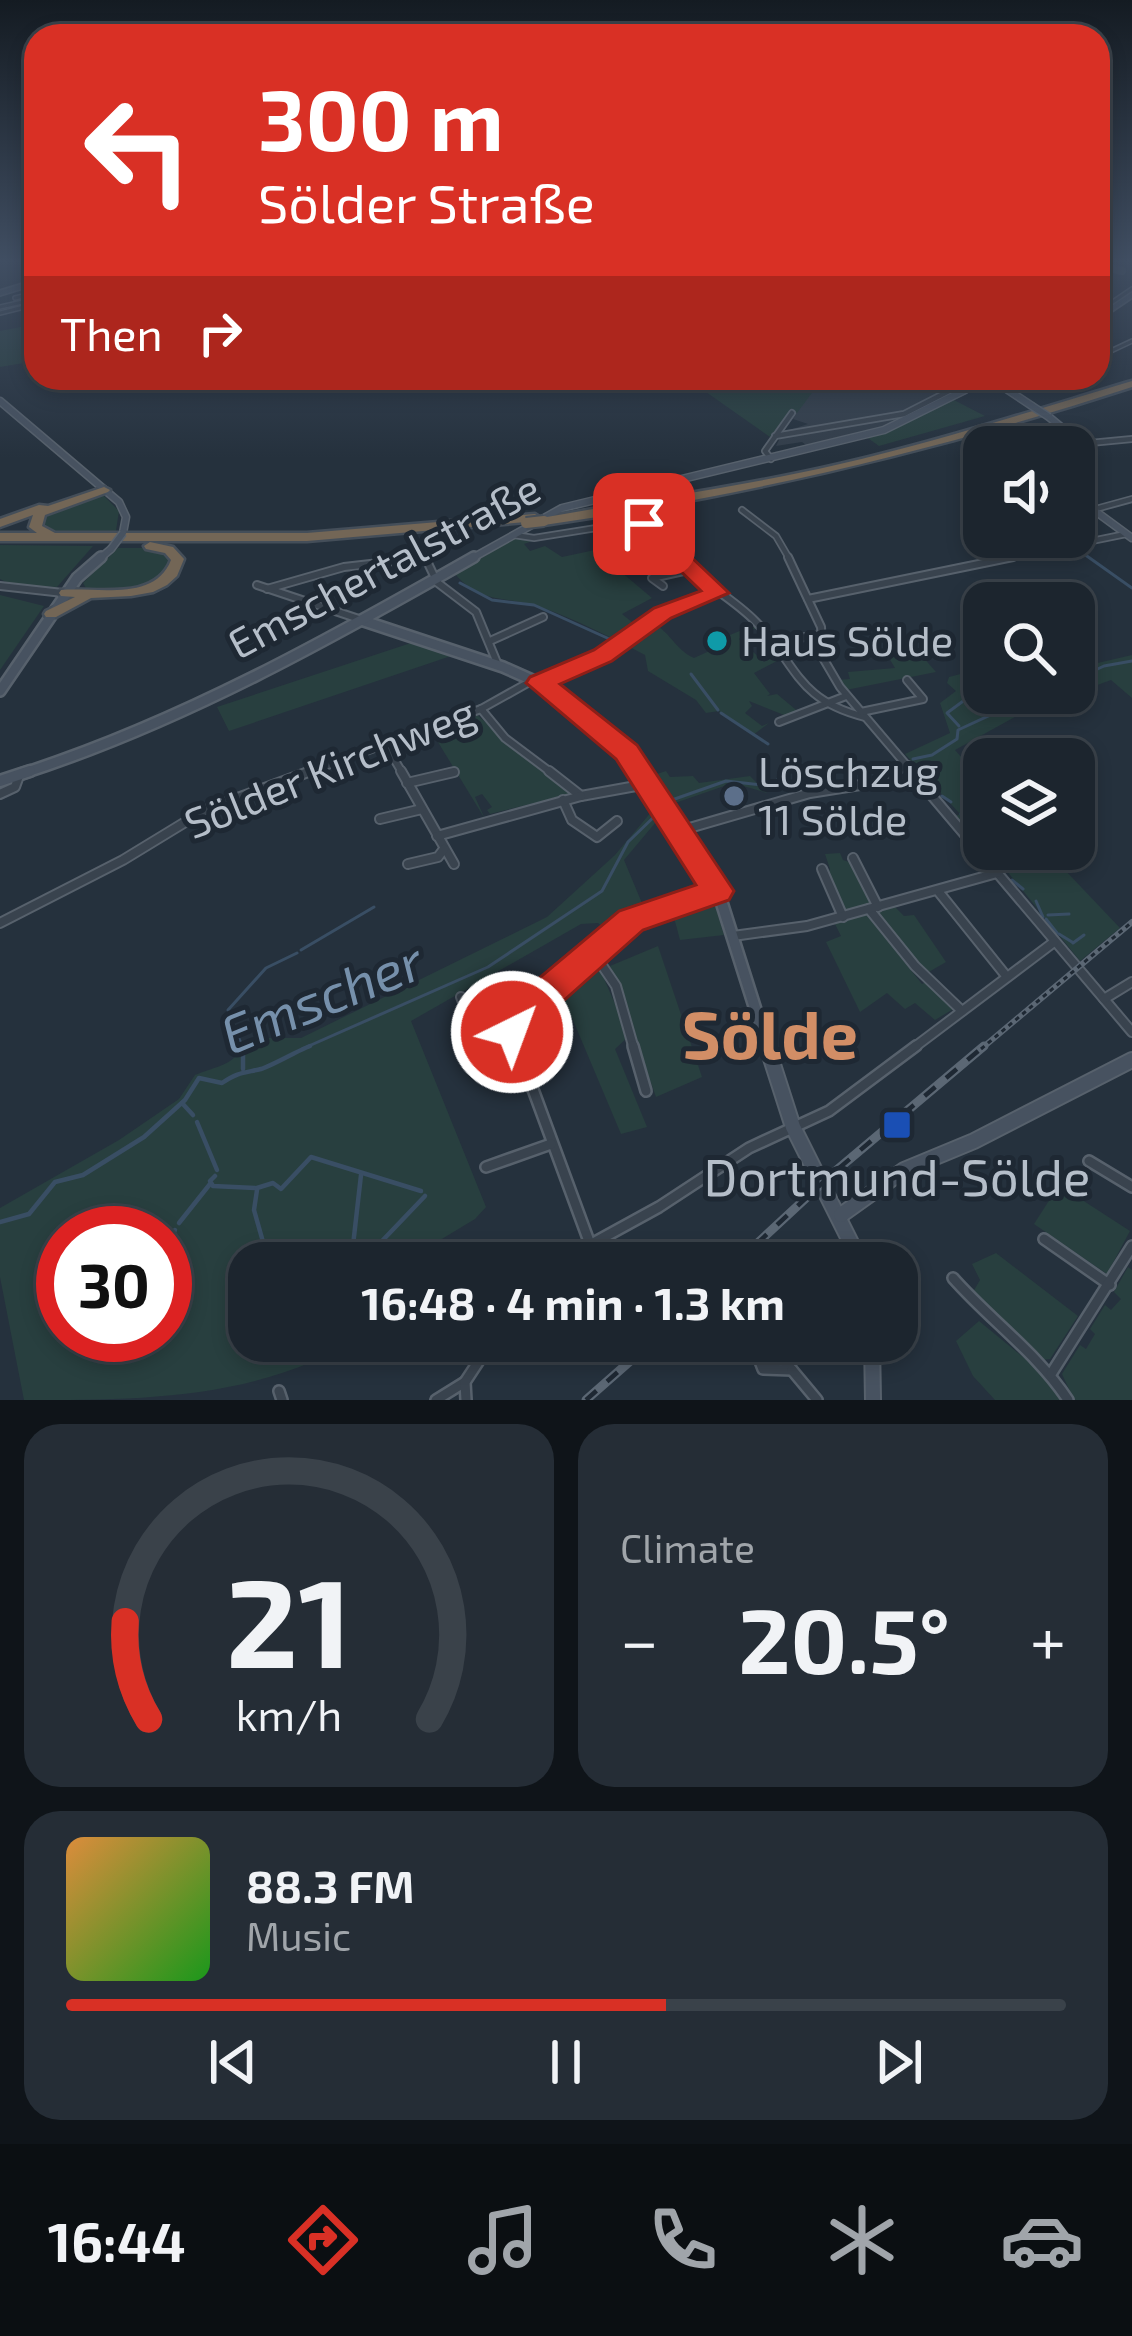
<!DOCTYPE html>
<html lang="en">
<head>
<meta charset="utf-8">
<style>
  :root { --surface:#1c252e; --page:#252d36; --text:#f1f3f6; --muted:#a0a5aa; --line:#3a424a; --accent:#d93025 }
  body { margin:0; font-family:"Exo 2",sans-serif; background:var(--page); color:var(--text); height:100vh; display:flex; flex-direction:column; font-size:45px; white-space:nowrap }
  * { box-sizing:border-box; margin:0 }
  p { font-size:39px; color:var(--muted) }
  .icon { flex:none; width:66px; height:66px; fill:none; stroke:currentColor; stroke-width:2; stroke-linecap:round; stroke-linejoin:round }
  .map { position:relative; height:1400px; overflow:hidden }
  .side { display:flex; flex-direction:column; gap:24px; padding:24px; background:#0f1419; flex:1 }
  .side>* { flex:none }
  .guide { position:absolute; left:24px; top:24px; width:1086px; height:366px; border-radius:36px; box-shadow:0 6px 18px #0003,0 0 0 3px var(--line); background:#d93025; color:#fff; overflow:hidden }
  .buttons { position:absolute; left:963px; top:426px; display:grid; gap:24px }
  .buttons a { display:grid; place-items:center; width:132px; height:132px; border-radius:24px; background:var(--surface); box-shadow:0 6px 18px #0003,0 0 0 3px var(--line); font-size:60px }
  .speed { position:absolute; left:36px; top:1206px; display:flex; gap:24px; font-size:60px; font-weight:700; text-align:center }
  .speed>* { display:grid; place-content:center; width:156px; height:156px; border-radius:50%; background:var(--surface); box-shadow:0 6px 18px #0003,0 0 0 3px var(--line); line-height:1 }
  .speed .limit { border:18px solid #d22; background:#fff; color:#111 }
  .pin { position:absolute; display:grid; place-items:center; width:102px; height:102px; color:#fff; margin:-51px; border-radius:24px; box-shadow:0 6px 18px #0006 }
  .me { position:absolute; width:132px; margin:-66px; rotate:42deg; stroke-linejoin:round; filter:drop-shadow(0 0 9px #0008) }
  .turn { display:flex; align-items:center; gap:42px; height:252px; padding:0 36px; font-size:54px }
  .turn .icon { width:156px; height:156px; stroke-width:2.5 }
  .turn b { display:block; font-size:84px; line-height:102px }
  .then { display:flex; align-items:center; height:114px; padding:0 36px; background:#0003; gap:24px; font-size:45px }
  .big { font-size:90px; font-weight:700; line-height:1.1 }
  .side .widget { flex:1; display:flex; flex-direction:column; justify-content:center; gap:18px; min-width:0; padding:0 42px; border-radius:36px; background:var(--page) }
  .side .dial { align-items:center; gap:0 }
  .dial svg { height:312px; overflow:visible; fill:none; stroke:var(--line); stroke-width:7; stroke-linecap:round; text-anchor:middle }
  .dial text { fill:var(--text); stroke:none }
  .song { display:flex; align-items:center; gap:36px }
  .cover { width:144px; height:144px; border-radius:18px; background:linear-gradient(135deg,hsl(30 70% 55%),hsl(120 70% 35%)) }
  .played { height:12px; border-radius:6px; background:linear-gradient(90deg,var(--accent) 60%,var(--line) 60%) }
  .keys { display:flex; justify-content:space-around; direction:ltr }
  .heat { display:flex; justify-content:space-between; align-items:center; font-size:66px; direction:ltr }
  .side .tiles { flex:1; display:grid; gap:24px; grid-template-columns:1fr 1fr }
  .widget:last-child { grid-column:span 2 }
  .trip { position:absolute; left:228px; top:1242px; width:690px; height:120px; border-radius:36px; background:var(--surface); box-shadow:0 6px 18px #0003,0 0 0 3px var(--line); font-weight:700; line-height:120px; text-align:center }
  .menu { display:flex; height:192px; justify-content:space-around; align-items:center; background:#0b0f12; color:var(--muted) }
  .menu .icon { width:84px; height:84px }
  .menu .active { color:var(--accent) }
  .menu b { font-size:54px; color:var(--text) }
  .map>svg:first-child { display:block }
</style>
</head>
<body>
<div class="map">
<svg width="1132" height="1400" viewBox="0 0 1132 1400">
  <rect width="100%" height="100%" fill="#25313d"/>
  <path fill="#333e4a" d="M816,378H975L890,425L809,447L802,442L776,446L783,432L808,424L793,419L796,414L791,412Z"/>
  <g fill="#283f3f" fill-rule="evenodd">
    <path d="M36,324V361L0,367V331Z"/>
    <path d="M686,378H861L847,385L832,379L817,386L797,413L790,412L770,437Z"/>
    <path d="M952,399L985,416L879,446L865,436L900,426Z"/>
    <path d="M102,494L119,511L115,537L45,533L37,521L54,506Z"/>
    <path d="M515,538L535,540L524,544L530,551L545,546L562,557L595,550L652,598L622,614L638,627L626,636L651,623C669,629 675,650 694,658L727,643L720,639L757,624L761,629H750L739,639L764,662L772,658L760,651L772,648L777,661L754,673L770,694L767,696L777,694L801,714L789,717L749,701L752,706L745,713L762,726L769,723L753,735L719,711L706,713L696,700L648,671L645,655C612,638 576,619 540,607C504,595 482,605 455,574Z"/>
    <path d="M0,545L93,546L57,587L12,585L0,579Z"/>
    <path d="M118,548H156L176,559L161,582L124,591L87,590L83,583Z"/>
    <path d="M0,595L44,606L0,670Z"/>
    <path d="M908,640L936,672L846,690L838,680L850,679L848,672L895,668L883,648Z"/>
    <path d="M414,642L451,656L229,731L217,707Z"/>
    <path d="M1074,655L1089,665L1132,655V698L1111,680L1024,712L955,750L984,783V843L980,844L956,816L960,814L905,754L950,733L940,703L956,691L947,683L949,677L984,668V693H1074Z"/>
    <path d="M476,714L571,794L490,814L487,810L492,807L482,794L475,797L485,819L430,729Z"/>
    <path d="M666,771L670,777L693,776L699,783L750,776L767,793L733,783L675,803L651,776Z"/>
    <path d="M653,810L661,816L624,860L644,908L608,931L598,923L581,924L411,1021L486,1207L475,1219L402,1263H249V1341H303L314,1361C223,1400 125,1400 24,1400L0,1277V1208L119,1140L179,1099L195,1075C228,1062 226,1069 253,1038H301L547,917L615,855ZM63,1233H165V1335H63Z"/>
    <path d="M989,849H1045L1120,928L1080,961Z"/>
    <path d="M840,853L843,860L856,864L872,903L847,912L826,880L830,869L825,854Z"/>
    <path d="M714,901L724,935L680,940L672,910Z"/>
    <path d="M894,906L904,916L914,915L946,962L927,973L876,913Z"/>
    <path d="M866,914L922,984L926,982L955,1008L935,1020L915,1003L905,1009L887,993L860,1012L826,942L841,936L834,922Z"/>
    <path d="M658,946L702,1077L656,1097L610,966Z"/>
    <path d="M595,958L629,1036L615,1049L647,1127L621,1134L559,987Z"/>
    <path d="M1059,1185L1130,1231L1107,1274L1034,1224Z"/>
    <path d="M996,1253L1078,1316L1050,1359L1042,1360L973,1292L980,1280L972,1264Z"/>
    <path d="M1128,1267L1132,1270V1400H1074L1062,1374L1080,1345L1086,1349L1095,1334L1090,1329L1105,1305L1111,1310L1121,1299L1114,1292Z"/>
    <path d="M979,1321L1040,1371L1061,1400H995L973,1376L956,1341Z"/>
  </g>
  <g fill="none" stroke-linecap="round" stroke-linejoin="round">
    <g stroke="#394e64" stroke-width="3">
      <path d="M1077,549L1132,588"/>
      <path d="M460,583L492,600L534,605L616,642"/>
      <path d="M691,674L718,710"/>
      <path d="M1074,680L1104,666L1132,661"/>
      <path d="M721,713L768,744"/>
      <path d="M959,726L947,713L966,699L991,693"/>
      <path d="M913,759L932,755L957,739L958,730L1038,693"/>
      <path d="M926,777L936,783"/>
      <path d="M942,796L951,802"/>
      <path d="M669,801L726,781L770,786L798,763"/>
      <path d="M961,814L966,827"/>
      <path d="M976,837L984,842"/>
      <path d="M995,854L1003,870"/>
      <path d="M1012,880L1023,889"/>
      <path d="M1036,901L1043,917"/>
      <path d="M1048,915L1069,914"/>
      <path d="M1046,919L1057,933"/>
      <path d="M1059,934L1072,942"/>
      <path d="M1073,943L1084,935"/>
      <path d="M301,950L374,907"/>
      <path d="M243,1049L228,1010L266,968L297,953"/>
      <path d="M302,1049L488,967L602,891L628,842L659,812"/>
    </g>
    <g stroke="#394e64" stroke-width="4.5">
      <path d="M243,1046V1069"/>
      <path d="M182,1103L193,1115"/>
      <path d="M197,1122L217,1170"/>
      <path d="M215,1176L210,1181L213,1186L255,1188"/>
      <path d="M257,1188L273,1183L281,1189L311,1157L421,1191"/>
      <path d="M257,1190L254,1210L269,1263"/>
      <path d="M0,1222L29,1214L55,1182L83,1175L144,1137L185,1100L199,1078L222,1083C238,1072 244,1073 261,1069C269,1067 297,1051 310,1046"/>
      <path d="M179,1223L210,1184"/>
      <path d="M167,1246L180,1287"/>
      <path d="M165,1250L175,1230"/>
      <path d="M351,1263L361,1175"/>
      <path d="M361,1263L425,1196"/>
    </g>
    <g stroke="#404c58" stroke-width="8">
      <path d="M1098,265L1122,271"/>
      <path d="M1098,279L1106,281"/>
    </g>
    <g stroke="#57616c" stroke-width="6">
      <g id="street-far4">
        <path d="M15,298L36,293"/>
        <path d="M0,307L36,299"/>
        <path d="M1098,312L1132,289"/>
        <path d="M0,313L36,304"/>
        <path d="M1098,357L1132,341"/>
        <path d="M1011,390L1045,378"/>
        <path d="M945,393L975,378"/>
      </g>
    </g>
    <g stroke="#57616c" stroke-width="8">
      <g id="street-far3">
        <path d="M775,436L904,414L951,390"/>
        <path d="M1090,443L1132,439"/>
        <path d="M771,459L765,451L792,413"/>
        <path d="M742,510L776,536L790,560"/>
        <path d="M1092,510L1132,499"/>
        <path d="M514,535L534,538L640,521L678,560"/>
        <path d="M418,544L426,560"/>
        <path d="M404,560L423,558"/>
        <path d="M998,560L1126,534"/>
      </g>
    </g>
    <g stroke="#57616c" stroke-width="10">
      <g id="street-far2">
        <path d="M425,557L435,578"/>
        <path d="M675,557C700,582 732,597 756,622C797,664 796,700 865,717"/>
        <path d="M788,557L821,627L823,658L840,687L914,774"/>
        <path d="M434,580L476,612L498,665"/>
        <path d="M257,585L362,620"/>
        <path d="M0,586L63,593"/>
        <path d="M663,586L652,578L688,570"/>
        <path d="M267,589L344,567L423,558"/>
        <path d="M808,599L1013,557"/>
        <path d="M490,641L543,617"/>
        <path d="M773,641L822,635"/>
        <path d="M540,683L603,655L670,609L717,593"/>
        <path d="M481,709L505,738L553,774"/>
        <path d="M861,712L923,699L907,680"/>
        <path d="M779,722L846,696"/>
        <path d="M384,742L403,774"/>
        <path d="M303,774L481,709L533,680"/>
        <path d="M444,774L454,772"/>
        <path d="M892,774L908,765"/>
      </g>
    </g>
    <g stroke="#57616c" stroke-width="12">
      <g id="street-far1">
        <path d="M401,771L454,864"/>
        <path d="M549,771L581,796L647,784"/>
        <path d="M911,771L1132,1032"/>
        <path d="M407,783L454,772"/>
        <path d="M0,794L15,787L19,776"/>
        <path d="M563,800L572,820L597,837L617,821"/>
        <path d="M380,819L422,809"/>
        <path d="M679,831L810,793L879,782L897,771"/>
        <path d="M437,836L581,796"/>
        <path d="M853,858L878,907"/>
        <path d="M408,864L438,857L444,849"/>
        <path d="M822,869L843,917"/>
        <path d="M938,891L1007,977"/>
        <path d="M869,909L915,966L962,1011"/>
        <path d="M0,923L123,860L205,810L311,771"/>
        <path d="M733,936L807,926L997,873"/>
        <path d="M593,952L616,986L634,1049"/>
        <path d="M461,997L480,1049"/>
        <path d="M1104,999L1132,982"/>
        <path d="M458,1038L473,1033"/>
        <path d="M517,1049L513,1027L631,920L718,891"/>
        <path d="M912,1049L1054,942"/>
      </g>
    </g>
    <g stroke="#57616c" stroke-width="14">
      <g id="street">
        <path d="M479,1046L485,1062L518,1053"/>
        <path d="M517,1046L590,1244"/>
        <path d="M633,1046L646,1091"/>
        <path d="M1089,1161L1132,1187"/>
        <path d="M486,1167L551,1144"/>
        <path d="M1044,1239L1110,1285"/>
        <path d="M557,1263L659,1207L749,1148L829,1111L916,1046"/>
        <path d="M953,1278C990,1320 1038,1354 1068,1400"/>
        <path d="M763,1346L774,1349L792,1370L763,1369L756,1351Z"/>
        <path d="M792,1370L817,1400"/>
        <path d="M1051,1374L1132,1246"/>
        <path d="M279,1391L282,1400"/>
        <path d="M436,1400L465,1382"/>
        <path d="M466,1400L465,1382L492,1341"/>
      </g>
    </g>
    <g stroke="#57616c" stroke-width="8">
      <g id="secondary-far4">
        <path d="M0,293L36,282"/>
        <path d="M1098,318L1132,295"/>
        <path d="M959,393L990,378L1013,393"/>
      </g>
    </g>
    <g stroke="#57616c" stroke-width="9">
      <g id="secondary-far3">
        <path d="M1008,390L1032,406"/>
        <path d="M0,401L119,502L126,517L123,533"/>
        <path d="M1049,417L1073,437"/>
        <path d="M1080,438L1090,444L1078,447L1068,442Z"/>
        <path d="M1074,471L1078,447"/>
        <path d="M1074,480L1087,505L1132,538"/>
        <path d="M98,560L111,549"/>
        <path d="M469,560L562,508L884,430L965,390"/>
      </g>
    </g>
    <g stroke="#57616c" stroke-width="14">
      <g id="secondary-far2">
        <path d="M364,621L503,667L548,687L632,758L643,774"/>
        <path d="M0,691L77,578L101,557"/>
        <path d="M21,774C180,723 330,639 474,557"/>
      </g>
    </g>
    <g stroke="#57616c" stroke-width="15">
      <g id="secondary-far1">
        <path d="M641,771L718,891L768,1049"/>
        <path d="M0,781L30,771"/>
      </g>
    </g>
    <g stroke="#57616c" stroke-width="18">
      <g id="secondary">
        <path d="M767,1046L793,1127L861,1263"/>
        <path d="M841,1215L904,1170L974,1141L1132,1060"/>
        <path d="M872,1341L873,1400"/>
      </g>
    </g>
    <g stroke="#444e59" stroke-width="5">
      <g id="highway">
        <path d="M1132,381V387C939,450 745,496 544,525L538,521L307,541H0V533H37L29,527L33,515L0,527V519L39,505L48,506L104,487L110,490L108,492L45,515L42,526L55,533H307L535,514L541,518C641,500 741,487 840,464C939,441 1035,410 1132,381Z"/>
        <path d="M150,542L173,547L184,559L177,576L167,585L153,592L131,596L91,598L56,617H46L44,614L46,611L75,597L61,596L59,593L61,590C97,587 155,602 171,560L165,553L146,549L144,546Z"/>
      </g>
    </g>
    <use href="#street-far4" stroke="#39434e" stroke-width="3"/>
    <use href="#street-far3" stroke="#39434e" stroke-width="4.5"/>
    <use href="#street-far2" stroke="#39434e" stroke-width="6"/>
    <use href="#street-far1" stroke="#39434e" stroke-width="8"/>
    <use href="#street" stroke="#39434e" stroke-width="9"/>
    <use href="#secondary-far4" stroke="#475260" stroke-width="4.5"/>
    <use href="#secondary-far3" stroke="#475260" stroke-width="6"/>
    <use href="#secondary-far2" stroke="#475260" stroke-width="9"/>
    <use href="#secondary-far1" stroke="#475260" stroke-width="10"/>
    <use href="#secondary" stroke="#475260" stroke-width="14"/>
    <use href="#highway" fill="#736656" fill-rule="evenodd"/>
    <g stroke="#5b6774" stroke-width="6">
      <path id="rail-far1" d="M981,1049L1132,922"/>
    </g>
    <g stroke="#5b6774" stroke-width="9">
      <g id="rail">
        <path d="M736,1263L832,1174L984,1046"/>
        <path d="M586,1400L653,1341"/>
      </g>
    </g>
    <use href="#rail-far1" stroke="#1e2833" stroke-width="3" stroke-dasharray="4.5" stroke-linecap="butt"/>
    <use href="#rail" stroke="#1e2833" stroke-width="4.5" stroke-dasharray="14" stroke-linecap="butt"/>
    <g stroke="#57616c" stroke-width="9" stroke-linecap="butt">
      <g id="secondary-bridge">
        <path d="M1032,406L1049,417"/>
        <path d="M111,549L123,533"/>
      </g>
    </g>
    <g stroke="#444e59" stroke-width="14" stroke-linecap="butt">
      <path id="highway-bridge" d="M526,523L544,521"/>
    </g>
    <use href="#secondary-bridge" stroke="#475260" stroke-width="6"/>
    <use href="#highway-bridge" stroke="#736656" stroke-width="10"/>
  </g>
  <linearGradient id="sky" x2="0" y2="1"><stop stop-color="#141b22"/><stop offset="0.57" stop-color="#404e62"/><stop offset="1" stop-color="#404e62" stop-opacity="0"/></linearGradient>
  <rect width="1132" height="458" fill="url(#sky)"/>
  <path fill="#d93025" stroke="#8d1f18" stroke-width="3" d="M644,517L651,519L729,593L671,618L612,661L560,684L637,745L734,891L729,900L643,930L533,1028L526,1043L512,1048L499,1043L494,1032L506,1006L619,911L696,885L616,759L526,683L530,677L594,650L654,608L701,591L636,528L633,524Z"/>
  <circle fill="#0f9aa8" stroke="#1e2833" stroke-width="4.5" cx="717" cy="641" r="12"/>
  <circle fill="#5c6f8a" stroke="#1e2833" stroke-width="4.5" cx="734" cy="796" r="12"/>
  <rect fill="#1a4fb4" stroke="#1e2833" stroke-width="4.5" x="882" y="1110" width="30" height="30" rx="6"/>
  <g text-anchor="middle" stroke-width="10" stroke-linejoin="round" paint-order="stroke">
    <g font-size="42" fill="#b5bec9" stroke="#1e2833">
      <text transform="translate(384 566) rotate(-28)" y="15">Emschertalstraße</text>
      <text transform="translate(330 768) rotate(-22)" y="15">Sölder Kirchweg</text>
    </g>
    <g font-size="42" fill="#b5bec9" stroke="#1e2833" text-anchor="start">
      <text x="741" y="656">Haus Sölde</text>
      <text x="758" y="787">Löschzug<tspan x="758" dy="48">11 Sölde</tspan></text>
    </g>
    <g font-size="51" fill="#b5bec9" stroke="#1e2833">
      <text x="897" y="1196">Dortmund-Sölde</text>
    </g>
    <g font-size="54" font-style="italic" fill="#7690ab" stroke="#1e2833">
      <text transform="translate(322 998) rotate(-22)" y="19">Emscher</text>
    </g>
    <g font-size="66" font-weight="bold" fill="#d28e66" stroke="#1e2833">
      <text x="770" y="1059">Sölde</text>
    </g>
  </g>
</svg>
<div class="buttons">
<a><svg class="icon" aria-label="sound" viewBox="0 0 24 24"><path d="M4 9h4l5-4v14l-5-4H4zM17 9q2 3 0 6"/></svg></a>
<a><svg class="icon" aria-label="search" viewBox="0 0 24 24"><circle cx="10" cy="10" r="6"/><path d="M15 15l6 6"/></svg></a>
<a><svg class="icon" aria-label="layers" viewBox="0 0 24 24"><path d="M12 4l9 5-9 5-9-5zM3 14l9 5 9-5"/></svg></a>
</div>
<div class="speed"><div class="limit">30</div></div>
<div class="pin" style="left:644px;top:524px;background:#d93025"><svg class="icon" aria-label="arrive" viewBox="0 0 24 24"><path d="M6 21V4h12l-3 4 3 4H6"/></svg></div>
<svg class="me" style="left:512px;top:1032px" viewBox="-20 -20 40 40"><circle r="17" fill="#d93025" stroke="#fff" stroke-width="3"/><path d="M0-11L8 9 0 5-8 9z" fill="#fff"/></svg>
<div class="trip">16:48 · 4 min · 1.3 km</div>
<div class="guide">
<div class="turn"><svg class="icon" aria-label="left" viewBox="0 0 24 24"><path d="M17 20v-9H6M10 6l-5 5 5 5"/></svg><div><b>300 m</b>Sölder Straße</div></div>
<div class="then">Then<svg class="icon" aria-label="right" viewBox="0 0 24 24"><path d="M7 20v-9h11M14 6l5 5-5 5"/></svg></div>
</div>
</div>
<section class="side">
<div class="tiles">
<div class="widget dial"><svg viewBox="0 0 100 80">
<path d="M14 69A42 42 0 1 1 86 69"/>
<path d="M14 69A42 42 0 0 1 8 44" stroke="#d93025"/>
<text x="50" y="56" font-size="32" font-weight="700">21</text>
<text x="50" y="72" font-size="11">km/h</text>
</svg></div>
<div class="widget"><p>Climate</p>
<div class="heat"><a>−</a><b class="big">20.5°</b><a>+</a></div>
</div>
<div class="widget">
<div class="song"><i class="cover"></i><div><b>88.3 FM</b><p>Music</p></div></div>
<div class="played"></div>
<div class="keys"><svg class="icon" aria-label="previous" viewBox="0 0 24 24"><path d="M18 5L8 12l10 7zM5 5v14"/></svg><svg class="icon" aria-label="pause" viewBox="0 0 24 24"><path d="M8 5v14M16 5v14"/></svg><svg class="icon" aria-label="next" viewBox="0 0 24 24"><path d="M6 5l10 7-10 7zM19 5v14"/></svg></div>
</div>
</div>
</section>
<nav class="menu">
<b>16:44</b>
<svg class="icon active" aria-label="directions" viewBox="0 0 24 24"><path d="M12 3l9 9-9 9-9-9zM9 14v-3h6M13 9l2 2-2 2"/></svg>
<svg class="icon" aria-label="music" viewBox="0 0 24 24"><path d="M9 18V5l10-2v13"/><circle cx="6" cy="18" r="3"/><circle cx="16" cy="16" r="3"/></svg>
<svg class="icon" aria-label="phone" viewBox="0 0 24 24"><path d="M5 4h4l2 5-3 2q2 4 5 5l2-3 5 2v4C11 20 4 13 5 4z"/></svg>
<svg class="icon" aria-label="climate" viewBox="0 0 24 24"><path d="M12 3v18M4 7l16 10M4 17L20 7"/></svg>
<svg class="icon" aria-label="car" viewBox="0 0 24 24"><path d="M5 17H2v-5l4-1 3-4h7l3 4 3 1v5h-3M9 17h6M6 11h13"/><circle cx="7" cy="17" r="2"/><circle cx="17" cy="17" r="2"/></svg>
</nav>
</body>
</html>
